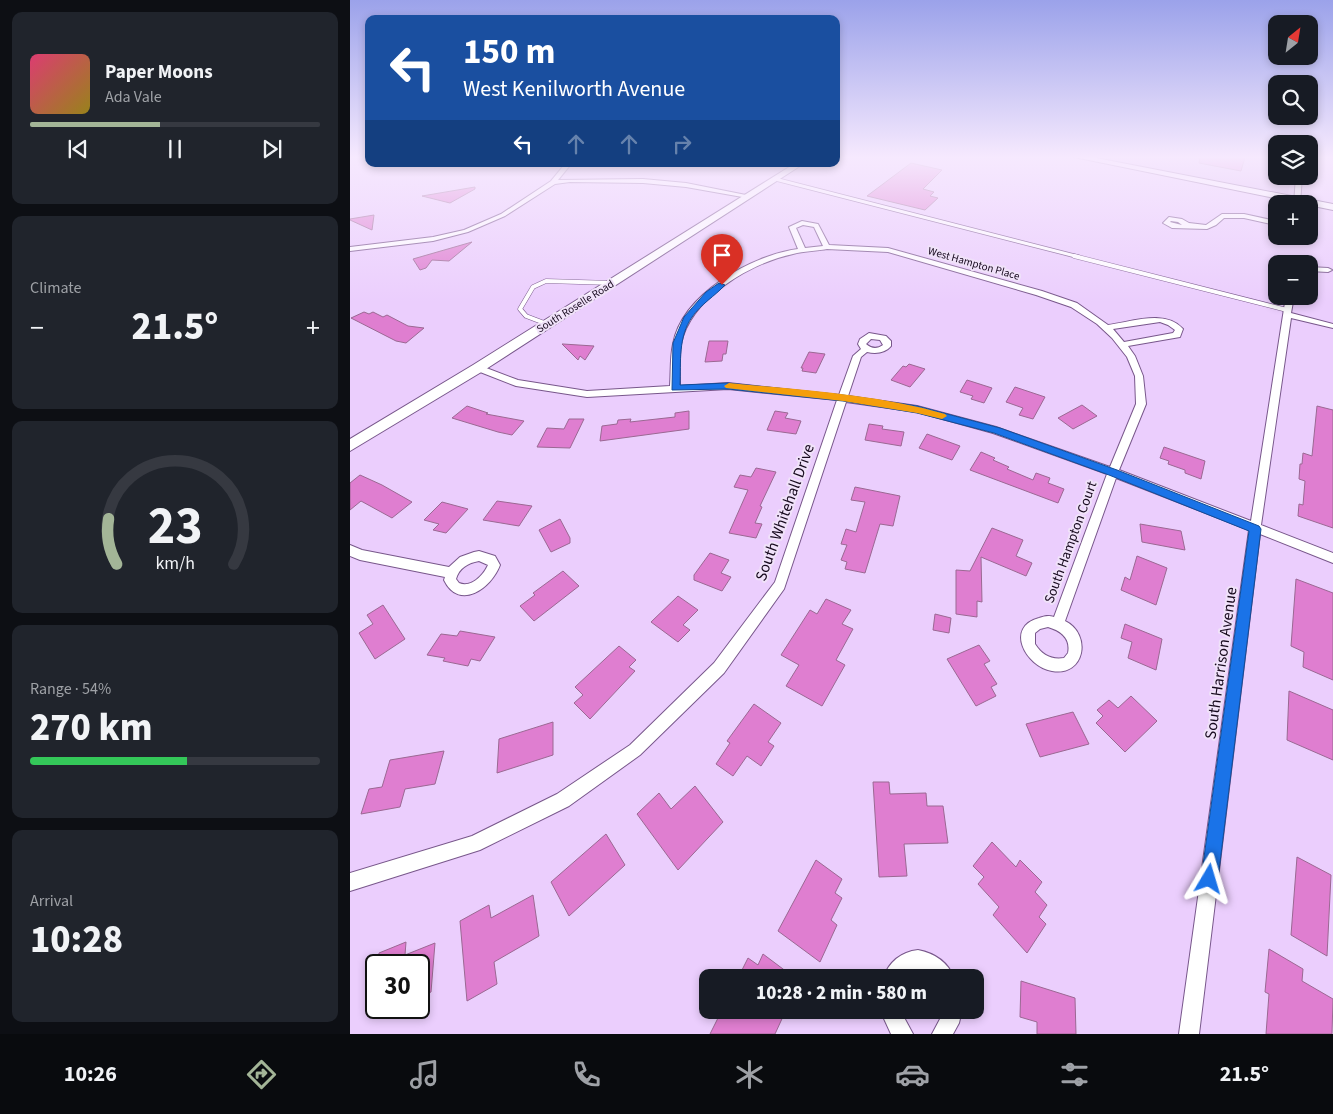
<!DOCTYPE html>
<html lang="en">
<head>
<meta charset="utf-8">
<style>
  :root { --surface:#171b24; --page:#20242c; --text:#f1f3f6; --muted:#9ea1a6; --line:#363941; --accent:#a3b597 }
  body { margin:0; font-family:"Source Sans 3",sans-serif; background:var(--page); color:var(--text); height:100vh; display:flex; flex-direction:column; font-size:19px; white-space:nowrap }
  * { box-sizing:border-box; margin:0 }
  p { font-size:16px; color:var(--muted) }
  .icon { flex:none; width:28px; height:28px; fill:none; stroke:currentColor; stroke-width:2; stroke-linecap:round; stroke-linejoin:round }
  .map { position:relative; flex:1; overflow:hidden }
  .details { display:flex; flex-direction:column; gap:12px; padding:12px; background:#0d0f14; width:350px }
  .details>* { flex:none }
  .banner { position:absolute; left:15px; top:15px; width:475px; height:152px; border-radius:10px; box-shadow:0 2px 8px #0003; background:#1a4fa0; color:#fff; overflow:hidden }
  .needle { width:32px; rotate:30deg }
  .buttons { position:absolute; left:918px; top:15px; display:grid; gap:10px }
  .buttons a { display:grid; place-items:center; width:50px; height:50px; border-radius:10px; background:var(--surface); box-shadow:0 2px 8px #0003; font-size:25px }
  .speed { position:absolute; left:15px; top:954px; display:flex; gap:10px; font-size:25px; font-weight:700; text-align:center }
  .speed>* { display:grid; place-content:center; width:65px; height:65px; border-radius:50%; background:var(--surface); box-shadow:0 2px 8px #0003; line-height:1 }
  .speed .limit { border:2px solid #111; border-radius:8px; background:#fff; color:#111 }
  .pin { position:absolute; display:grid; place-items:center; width:42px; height:42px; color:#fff; margin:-51px -21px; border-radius:50% 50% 50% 0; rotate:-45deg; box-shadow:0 0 5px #0007 }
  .pin .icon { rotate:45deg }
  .me { position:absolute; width:55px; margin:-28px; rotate:7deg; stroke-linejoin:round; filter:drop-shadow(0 0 4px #0008) }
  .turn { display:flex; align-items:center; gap:18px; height:105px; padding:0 15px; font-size:22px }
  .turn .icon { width:65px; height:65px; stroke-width:2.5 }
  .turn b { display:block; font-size:35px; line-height:42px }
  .lanes { display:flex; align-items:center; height:48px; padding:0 15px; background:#0003; justify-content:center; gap:25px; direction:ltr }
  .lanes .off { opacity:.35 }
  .big { font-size:38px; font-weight:800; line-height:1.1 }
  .details .widget { flex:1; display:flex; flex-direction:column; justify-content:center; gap:8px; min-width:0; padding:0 18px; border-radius:10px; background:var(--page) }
  .details .dial { align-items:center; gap:0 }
  .dial svg { height:130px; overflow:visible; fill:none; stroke:var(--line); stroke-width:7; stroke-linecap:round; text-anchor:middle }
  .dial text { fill:var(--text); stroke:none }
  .song { display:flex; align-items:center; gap:15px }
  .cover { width:60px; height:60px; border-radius:8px; background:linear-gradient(135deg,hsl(340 70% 55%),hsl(50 70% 35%)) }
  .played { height:5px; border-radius:2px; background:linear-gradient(90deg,var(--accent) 45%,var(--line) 45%) }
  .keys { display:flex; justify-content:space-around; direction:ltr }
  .heat { display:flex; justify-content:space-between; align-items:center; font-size:28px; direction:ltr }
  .charge { height:8px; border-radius:4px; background:linear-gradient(90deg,#34c759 54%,var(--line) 0) }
  .trip { position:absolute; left:349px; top:969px; width:285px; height:50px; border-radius:10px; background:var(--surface); box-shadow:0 2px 8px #0003; font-weight:800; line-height:50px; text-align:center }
  .tab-bar { display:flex; height:80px; justify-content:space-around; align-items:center; background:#090b0e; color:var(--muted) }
  .tab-bar .icon { width:35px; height:35px }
  .tab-bar .current { color:var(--accent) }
  .tab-bar b { font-size:22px; color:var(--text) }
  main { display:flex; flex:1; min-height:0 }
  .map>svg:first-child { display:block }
</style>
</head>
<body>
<main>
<section class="details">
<div class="widget">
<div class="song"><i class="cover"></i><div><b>Paper Moons</b><p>Ada Vale</p></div></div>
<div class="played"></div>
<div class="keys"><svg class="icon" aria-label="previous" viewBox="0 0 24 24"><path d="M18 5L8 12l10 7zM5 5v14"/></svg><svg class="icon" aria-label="pause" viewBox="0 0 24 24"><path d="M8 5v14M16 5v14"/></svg><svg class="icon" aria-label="next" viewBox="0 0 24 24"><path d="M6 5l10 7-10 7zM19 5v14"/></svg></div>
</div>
<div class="widget"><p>Climate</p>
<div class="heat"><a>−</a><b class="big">21.5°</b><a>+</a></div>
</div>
<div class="widget dial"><svg viewBox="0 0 100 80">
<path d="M14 69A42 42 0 1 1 86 69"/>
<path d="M14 69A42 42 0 0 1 9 41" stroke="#a3b597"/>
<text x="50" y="56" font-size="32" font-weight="700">23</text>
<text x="50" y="72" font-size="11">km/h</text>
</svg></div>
<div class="widget"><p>Range · 54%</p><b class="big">270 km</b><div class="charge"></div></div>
<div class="widget"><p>Arrival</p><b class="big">10:28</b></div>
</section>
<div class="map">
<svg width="983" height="1034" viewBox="0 0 983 1034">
  <rect width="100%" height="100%" fill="#ebcefd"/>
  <path fill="#dfbff3" d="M742,157H926V176H942L938,194Z"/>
  <g fill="#df7ed0" stroke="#9b6893">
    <path d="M850,157H895L891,171L849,163Z"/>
    <path d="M561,163L592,170L573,189L584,192L580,196L588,198L575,210L517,196Z"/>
    <path d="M125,187V189L100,203L72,196Z"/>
    <path d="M24,215L22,230L0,220V219Z"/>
    <path d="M122,242L99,261L82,260L76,268L70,270L63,259Z"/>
    <path d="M14,312L19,314L23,312L33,317L37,315L58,326L74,328L56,343L46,341L1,318Z"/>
    <path d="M359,341H378L376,354H373L372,361L355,362Z"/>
    <path d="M212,344H213L244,346L235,360L230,356L228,360Z"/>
    <path d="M459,352L475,354L466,373L452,371L453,368H451Z"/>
    <path d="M559,364L575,369L560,387L541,380L553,366L556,367Z"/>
    <path d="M617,380L642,388L634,403L621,399L623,396L610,392Z"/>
    <path d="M665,387L695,397L683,419L669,415L673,408L656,402Z"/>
    <path d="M732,405L747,416L723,429L708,418Z"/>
    <path d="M117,406L138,413L136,414L174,421L162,435L148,432L102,418Z"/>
    <path d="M967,406L983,410V528L948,516L949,504L953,505L955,481L949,479L950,464H952L953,453L962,456Z"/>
    <path d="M339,411V429L250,441L252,426L267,424L268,420L281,419L280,422L325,417V413Z"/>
    <path d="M425,411L438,413L435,418L451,421L446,434L417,430Z"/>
    <path d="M219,419H234L220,448L187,447L197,428L214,429Z"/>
    <path d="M519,424L533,426L532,429L554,432L551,446L515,440Z"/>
    <path d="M577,434L610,446L602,460L569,448Z"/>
    <path d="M814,447L855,461L851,479L835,473V470L818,464L819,461L810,458Z"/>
    <path d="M631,452L645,458L643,460L659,467L657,469L683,480L686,473L700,478L698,483L714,489L708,503L620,470Z"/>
    <path d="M406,468L426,472L410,506L412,507L405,523L412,524L406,538L379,533L398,490L384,487L390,475L401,477Z"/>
    <path d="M10,475L32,485L62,502L42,518L11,501L0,510V483Z"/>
    <path d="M505,487L550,496L543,526L530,524L515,573L495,569L497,562L491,560L497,545L491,544L496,529L506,532L515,502L501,500Z"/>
    <path d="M147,501L182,506L169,526L133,520Z"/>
    <path d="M92,502L118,509L96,533L83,530L89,524L74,520Z"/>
    <path d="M210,519L220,538V543L201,552L189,530Z"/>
    <path d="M790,524L831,531L835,550L792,542Z"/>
    <path d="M642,528L673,540L666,556L682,563L676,576L631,557L632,602L627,601V617L606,614V570L620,571Z"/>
    <path d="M360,553L379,560L371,573L381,577L372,591L344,580V575Z"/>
    <path d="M787,556L817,568L806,605L771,590L775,577L780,580Z"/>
    <path d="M213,571L229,586L184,621L170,606L185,595L183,593Z"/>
    <path d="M946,579L983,593V680L953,667L954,652L941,646Z"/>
    <path d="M328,596L348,610L333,625L340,630L328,642L301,622Z"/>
    <path d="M476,599L501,610L492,624L503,629L486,660L495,665L472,706L436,686L449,665L431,655L460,610L467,614Z"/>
    <path d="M33,605L55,639L25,659L9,633L23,624L17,615Z"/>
    <path d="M585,614L601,618L599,633L583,630Z"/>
    <path d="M775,624L812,639L806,670L778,658L782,642L771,638Z"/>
    <path d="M110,631L145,637L130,661L121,659L118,666L93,661L95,658L77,655L91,634L107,636Z"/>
    <path d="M629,645L640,661L634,664L647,684L641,687L646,696L626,706L597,659Z"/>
    <path d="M269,646L286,660L279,667L285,671L240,719L224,703L233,695L225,687Z"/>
    <path d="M939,691L983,710V760L937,740Z"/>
    <path d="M781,696L807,721L775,752L746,723L753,716L747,710L759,700L768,708Z"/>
    <path d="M404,704L431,723L418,742L424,746L411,766L397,756L383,776L366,764L380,743L377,741Z"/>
    <path d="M723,712L739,744L690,757L676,724Z"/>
    <path d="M203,722V755L147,773L149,739Z"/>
    <path d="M94,751L85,784L55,789L50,807L11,814L19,789L32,787L40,760Z"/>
    <path d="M523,782H539L540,794L576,793L577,806H593L598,843L554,844L557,876L529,877Z"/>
    <path d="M345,786L373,822L328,870L287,814L309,793L321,809Z"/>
    <path d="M256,834L275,865L219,916L201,882Z"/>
    <path d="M642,842L666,867L670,860L692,882L685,892L697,905L689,917L696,924L677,953L643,915L649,907L628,884L634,877L623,866Z"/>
    <path d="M947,857L981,875L977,956L941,935Z"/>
    <path d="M466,860L492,879L485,893L492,898L481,920L487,925L470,962L428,931Z"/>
    <path d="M183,895L189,936L144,962L147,984L117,1001L110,921L139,905L141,918Z"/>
    <path d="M56,942L55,955L85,943L81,992L69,998V965H28L29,953Z"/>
    <path d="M919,949L953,969L952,981L983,999L982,1034H916L919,994L915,992Z"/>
    <path d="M413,954L445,978H388L398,958L408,965Z"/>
    <path d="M671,981L725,998L726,1034H687V1022L670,1017Z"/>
    <path d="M372,1010H436L425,1034H360Z"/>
  </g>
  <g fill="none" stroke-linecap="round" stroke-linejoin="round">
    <g stroke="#78578b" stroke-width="4.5">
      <path id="lane-far1" d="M425,179L729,257"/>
    </g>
    <g stroke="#78578b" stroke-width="5">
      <g id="lane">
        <path d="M724,256L937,310"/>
        <path d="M197,324L176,316L170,309L183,287L196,281L262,283"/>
      </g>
    </g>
    <g stroke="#78578b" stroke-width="2">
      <g id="street">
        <path d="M215,164H221L208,180L293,179L336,183L401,196L398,198L336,187L293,183L220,182L205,184L155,216L118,232L83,241L0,251V247L83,237L114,230L151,214L201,181Z"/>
        <path d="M946,176H952L950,204H944Z"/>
        <path d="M872,214H894L926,221V225L894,218H874L866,225L857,229L822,228L813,223L819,217L832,219L839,223L856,225ZM821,221L828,222L832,225L820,222Z"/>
        <path d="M452,221L468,224L479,245L538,248L692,291L727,303L758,325C782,322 815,309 833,329L830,337L778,346L785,356L793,376L796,404L769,470L901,521L936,296H944L941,313L983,324V328L941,318L911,525L983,553V563L910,534L849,1034H829L899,530L766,478L715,621C742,634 735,677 702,671C675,666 655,627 689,618C695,616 698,615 704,617L757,474L643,433L567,412L496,402L434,589L374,673L290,755L219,806L130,850L0,891V873L122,836L207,794L280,745L364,663L425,582L487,400L378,389L237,397L166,386L125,370V366H131L168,380L237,391L320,386C321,373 320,358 323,344C332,294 402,255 448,249L439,227ZM453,225L464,227L473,246L455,248L446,228ZM477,249L538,252L686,295L721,307L747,324L762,338L777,357L785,376L786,404L760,467L646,427L567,406L498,396L511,357L517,352C526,354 535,353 541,346V341L536,336L519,333L510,339L508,344L511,349L503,356L489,395L378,383L330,386C330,372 329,357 331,344C340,298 401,263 443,254C454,251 466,251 477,249ZM810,322L818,325L825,330L823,333L774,342L763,329ZM521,339L530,340L533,345C527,349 522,349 516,344ZM698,627C711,631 721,638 718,653L714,658C701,660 692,655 685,644V633L690,629Z"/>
        <path d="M959,267L978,268L982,270L978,272L959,271Z"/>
        <path d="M0,545L12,550L99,567L110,557L124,552L129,551L145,556L150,565C141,589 109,611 94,580L95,577L10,560L0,556ZM129,561L138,565C133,576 121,588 109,583L106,579C109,568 118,563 129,561Z"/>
        <path d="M568,950C584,953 598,962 604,978H583C572,967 564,965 553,978H533C539,962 551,952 568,950Z"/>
        <path d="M530,1010H550L563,1034H541Z"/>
        <path d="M592,1010H612L609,1023L603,1034H582L590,1019Z"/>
      </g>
    </g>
    <g stroke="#78578b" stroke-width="2">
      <g id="secondary">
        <path d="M724,157H741L983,204V210Z"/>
        <path d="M444,164H453L133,371L0,451V439L123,365Z"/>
      </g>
    </g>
    <use href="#lane-far1" stroke="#fff" stroke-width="3"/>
    <use href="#lane" stroke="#fff" stroke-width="4"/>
    <use href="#street" fill="#fff" fill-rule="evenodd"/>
    <use href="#secondary" fill="#fff" fill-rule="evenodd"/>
  </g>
  <linearGradient id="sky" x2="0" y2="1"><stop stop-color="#9ba2ea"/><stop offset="0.52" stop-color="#f6e9fe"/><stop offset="1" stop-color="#f6e9fe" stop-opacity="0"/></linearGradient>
  <rect width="983" height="302" fill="url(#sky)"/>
  <path fill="#1a73e8" stroke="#114b97" d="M369,283L375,285C365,296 351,304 342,317C328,337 331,362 330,385L378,383L493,395L567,406L650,428L767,470L909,526L911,529L868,879L865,885L859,887L853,885L851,879L899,531L759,475L644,433L567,413L493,401L378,389L322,390L323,343L334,317L356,292Z"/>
  <path fill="#f59e0b" d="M379,383C451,390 525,394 595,414L597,416L592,419L567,413L493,401L376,388L374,386Z"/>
  <g text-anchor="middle" stroke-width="4" stroke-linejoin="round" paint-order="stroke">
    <g font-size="11" fill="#16091d" stroke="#f0e2f9">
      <text transform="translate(624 263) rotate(16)" y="4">West Hampton Place</text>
      <text transform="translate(225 306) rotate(-32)" y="4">South Roselle Road</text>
    </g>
    <g font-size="14" fill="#16091d" stroke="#f0e2f9">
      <text transform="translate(720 542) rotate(-70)" y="5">South Hampton Court</text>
    </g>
    <g font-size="16" fill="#16091d" stroke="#f0e2f9">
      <text transform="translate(434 512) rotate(-70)" y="6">South Whitehall Drive</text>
      <text transform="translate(870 663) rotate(-82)" y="6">South Harrison Avenue</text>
    </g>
  </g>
</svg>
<div class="buttons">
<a><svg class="needle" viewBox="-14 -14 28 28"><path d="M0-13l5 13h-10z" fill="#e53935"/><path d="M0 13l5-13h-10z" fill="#9ea1a6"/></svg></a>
<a><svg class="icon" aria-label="search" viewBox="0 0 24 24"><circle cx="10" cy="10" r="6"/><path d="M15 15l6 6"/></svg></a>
<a><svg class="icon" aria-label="layers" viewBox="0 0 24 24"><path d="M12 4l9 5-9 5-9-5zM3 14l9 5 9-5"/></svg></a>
<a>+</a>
<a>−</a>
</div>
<div class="speed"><div class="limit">30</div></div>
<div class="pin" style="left:372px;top:285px;background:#d93025"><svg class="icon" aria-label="arrive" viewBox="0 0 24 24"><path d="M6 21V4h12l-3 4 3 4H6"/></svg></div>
<svg class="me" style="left:859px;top:879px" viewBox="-20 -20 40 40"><path d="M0-17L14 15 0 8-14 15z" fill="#1a73e8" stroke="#fff" stroke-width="4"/></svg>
<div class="trip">10:28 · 2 min · 580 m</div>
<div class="banner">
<div class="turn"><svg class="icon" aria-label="left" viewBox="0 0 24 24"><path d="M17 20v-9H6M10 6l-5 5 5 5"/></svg><div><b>150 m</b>West Kenilworth Avenue</div></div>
<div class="lanes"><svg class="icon" aria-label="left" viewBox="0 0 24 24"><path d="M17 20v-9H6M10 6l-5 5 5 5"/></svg><svg class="icon off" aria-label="ahead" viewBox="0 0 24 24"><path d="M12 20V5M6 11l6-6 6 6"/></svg><svg class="icon off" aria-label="ahead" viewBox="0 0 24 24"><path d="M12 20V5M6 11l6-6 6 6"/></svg><svg class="icon off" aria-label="right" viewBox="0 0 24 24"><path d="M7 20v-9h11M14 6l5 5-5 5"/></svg></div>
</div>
</div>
</main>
<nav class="tab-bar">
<b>10:26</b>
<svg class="icon current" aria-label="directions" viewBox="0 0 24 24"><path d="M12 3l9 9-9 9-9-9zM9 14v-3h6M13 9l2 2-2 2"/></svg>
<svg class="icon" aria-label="music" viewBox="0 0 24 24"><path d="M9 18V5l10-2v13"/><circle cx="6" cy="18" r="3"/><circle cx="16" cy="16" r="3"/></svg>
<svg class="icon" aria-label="phone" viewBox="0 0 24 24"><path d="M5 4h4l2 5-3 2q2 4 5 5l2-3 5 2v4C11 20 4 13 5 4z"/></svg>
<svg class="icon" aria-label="climate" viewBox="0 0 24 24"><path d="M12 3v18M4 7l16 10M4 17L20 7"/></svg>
<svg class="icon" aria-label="car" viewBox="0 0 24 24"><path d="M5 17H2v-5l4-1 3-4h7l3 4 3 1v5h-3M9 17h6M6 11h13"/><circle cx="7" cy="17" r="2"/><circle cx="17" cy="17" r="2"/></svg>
<svg class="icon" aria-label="filters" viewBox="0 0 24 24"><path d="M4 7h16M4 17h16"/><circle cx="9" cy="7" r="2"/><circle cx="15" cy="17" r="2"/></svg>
<b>21.5°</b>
</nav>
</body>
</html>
